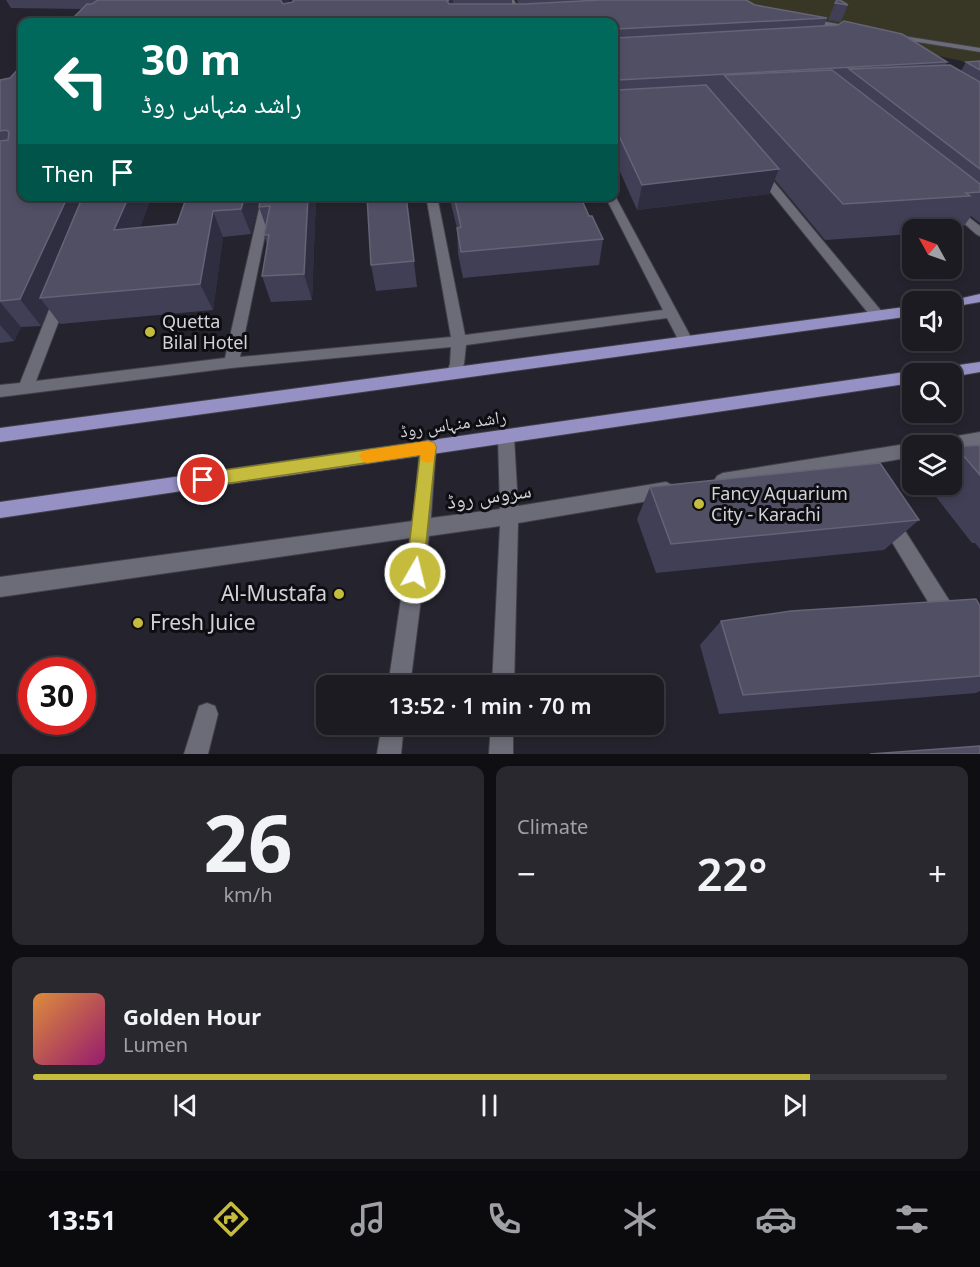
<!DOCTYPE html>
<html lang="en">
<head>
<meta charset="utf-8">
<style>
  :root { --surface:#1c1b22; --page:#29282f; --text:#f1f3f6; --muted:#a0a1a5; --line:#3a3940; --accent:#c5bc3d }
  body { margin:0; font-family:"Noto Sans","Noto Naskh Arabic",sans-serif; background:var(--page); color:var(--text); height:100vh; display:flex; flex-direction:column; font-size:22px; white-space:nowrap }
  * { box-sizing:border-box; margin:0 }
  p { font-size:20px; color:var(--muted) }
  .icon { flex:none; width:33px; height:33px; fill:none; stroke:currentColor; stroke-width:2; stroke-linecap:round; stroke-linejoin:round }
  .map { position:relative; height:754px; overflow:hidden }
  .side { display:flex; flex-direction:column; gap:12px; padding:12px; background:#0f0f13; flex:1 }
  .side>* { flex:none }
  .top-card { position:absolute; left:18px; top:18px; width:600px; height:183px; border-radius:12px; box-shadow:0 3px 9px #0003,0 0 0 2px var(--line); background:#00695c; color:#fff; overflow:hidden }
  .needle { width:39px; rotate:310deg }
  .buttons { position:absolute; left:902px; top:219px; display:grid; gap:12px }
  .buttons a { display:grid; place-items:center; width:60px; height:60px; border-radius:12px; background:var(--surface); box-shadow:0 3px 9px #0003,0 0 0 2px var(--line); font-size:30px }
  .speed { position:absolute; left:18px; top:657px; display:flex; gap:12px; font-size:30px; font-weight:700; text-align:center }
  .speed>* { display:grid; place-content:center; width:78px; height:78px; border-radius:50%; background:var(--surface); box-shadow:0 3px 9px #0003,0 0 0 2px var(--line); line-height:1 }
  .speed .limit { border:9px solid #d22; background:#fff; color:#111 }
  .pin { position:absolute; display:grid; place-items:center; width:51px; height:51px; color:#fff; margin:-26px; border:3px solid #fff; border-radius:50%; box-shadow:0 2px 6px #0007 }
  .me { position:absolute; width:66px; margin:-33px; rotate:8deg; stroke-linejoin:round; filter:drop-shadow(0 0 4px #0008) }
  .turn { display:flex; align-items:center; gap:21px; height:126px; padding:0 24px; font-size:27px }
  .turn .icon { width:78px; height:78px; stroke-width:2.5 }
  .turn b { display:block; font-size:42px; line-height:51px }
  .then { display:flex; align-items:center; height:57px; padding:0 24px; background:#0003; gap:12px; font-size:22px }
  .big { font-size:45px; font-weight:600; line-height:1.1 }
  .side .widget { flex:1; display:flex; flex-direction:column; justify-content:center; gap:9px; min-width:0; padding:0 21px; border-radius:12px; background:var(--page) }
  .side .dial { align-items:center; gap:0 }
  .dial b { font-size:78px; line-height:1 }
  .song { display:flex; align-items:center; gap:18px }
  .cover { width:72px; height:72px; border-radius:9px; background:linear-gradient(135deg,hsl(30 70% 55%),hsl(320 70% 35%)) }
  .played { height:6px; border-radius:3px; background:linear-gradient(90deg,var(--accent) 85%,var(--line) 85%) }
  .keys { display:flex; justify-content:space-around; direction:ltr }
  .heat { display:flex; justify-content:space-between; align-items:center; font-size:33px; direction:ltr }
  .side .tiles { flex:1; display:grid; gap:12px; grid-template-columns:1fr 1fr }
  .widget:last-child { grid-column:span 2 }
  .trip { position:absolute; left:316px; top:675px; width:348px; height:60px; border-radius:12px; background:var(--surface); box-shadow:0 3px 9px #0003,0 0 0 2px var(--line); font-weight:600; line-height:60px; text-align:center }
  .tab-bar { display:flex; height:96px; justify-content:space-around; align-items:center; background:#0b0b0e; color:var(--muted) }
  .tab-bar .icon { width:42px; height:42px }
  .tab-bar .selected { color:var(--accent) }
  .tab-bar b { font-size:27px; color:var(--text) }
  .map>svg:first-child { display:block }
</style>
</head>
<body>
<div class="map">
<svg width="980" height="754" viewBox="0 0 980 754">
  <rect width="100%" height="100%" fill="#25242e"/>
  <path fill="#383725" d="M686,0H980V65Z"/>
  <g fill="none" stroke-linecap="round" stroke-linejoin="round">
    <g stroke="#414049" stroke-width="2">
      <g id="lane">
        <path d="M804,18L855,27L859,29L855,31L802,21Z"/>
        <path d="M890,34L980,48V52L893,38Z"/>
        <path d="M889,513L895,515L956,611L959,618L956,625L949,628L942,625L883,527L880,521L883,515Z"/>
        <path d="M207,703L215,706L218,714L208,754H184L199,706Z"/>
      </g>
    </g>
    <g stroke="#414049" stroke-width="2">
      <g id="street">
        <path d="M508,0H514L524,22H518Z"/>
        <path d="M760,169L764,170L883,313L885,316L883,319H873L756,174V170Z"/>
        <path d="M614,194L693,341L691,345H681L667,318L466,345L464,364L458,378H448L446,374L450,364L451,347L231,368L0,397V385L20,383L54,297L61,293L68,297L36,381L225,358L262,196H273L240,357L451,337L426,196H437L465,335L663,310L605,196H614Z"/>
        <path d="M952,204L980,226V236L976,234L948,209L946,207Z"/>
        <path d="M506,430L512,432L514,437L518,506L666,482L672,485L675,490L672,495L666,498L518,523L514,686H492L500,526L429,536L410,686H388L410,538L0,597V577L413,521L420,447L422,442L428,440L434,442L436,447L431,518L500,509L498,437L500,432Z"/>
        <path d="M980,432V446L951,451V446H932L934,441L940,439Z"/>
        <path d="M912,443L918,446H912V457L723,489L717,486L714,481L717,476L723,473Z"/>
        <path d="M382,724H404L401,754H377Z"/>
        <path d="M491,724H513V754H489Z"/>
      </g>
    </g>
    <g stroke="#414049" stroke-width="2">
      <g id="primary">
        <path d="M980,294V302L951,307V302H945Z"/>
        <path d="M912,306V316L0,442V428Z"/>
        <path d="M980,362V372L951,377V374H931L938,368Z"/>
        <path d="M912,371L918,374H912V383L0,518V502Z"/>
      </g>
    </g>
    <use href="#lane" fill="#6c6c78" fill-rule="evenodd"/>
    <use href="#street" fill="#6c6c78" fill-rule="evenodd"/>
    <use href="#primary" fill="#9591c4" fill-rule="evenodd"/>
  </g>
  <g fill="#413f56">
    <path d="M6,0H289L288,3L293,2V0H512V4H518L517,0H746L755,5L827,18L824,26L947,62L946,65L961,71L966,62L980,61V223L971,216L964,226L948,228L946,230H912V234L825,240L775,180L769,194L637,210L614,158V22L82,9L11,8Z"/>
    <path d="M835,3L848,5L841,22L828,20Z"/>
    <path d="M10,78L22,196H152L140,227L177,224L187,196H261L251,234L223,237L213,310L60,324L48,308L41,326L21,327L14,341L0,343V80Z"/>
    <path d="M316,196L312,300L271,302L262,276L267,245L264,235L266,227L259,207Z"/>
    <path d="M406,196L417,287L376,291L371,265Z"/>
    <path d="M449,196H580L589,216L603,239L599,265L463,278L458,254L457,228Z"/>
    <path d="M980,445V549L975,543H972L926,484H951V452L956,447Z"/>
    <path d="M650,487L919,520L884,550L656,573L637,519Z"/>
    <path d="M980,606V691L976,693L719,714L700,645L721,621Z"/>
  </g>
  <g fill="#2f2e40">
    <path d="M281,0H289L286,22L281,1Z"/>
    <path d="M449,0H453L454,18L447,1Z"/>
    <path d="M779,169L769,194L637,210L642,185Z"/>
    <path d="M68,196H94L40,298L48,308L41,326L20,299Z"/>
    <path d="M129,196H152L129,256L114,230Z"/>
    <path d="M245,196H261L251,234L241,209Z"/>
    <path d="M308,196H316L312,300L304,274Z"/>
    <path d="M213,211L223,237L213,310L200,284Z"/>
    <path d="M0,302L21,327L14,341L0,325Z"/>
  </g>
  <g fill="#514f64" stroke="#656376" stroke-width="1.5">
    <path d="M98,0H281V1L283,4L293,2V0H449L447,1L449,4H525L600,0H746L755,5L827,18L617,29L615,35L617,38L838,25L844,21L902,34L947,62L618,80L615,88L618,90L706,85L779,169L642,185L614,125V22H69L87,4H92Z"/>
    <path d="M837,0H840L848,5L835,3Z"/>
    <path d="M980,61V70L966,62Z"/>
    <path d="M22,65V196H68L20,299L0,301V141L8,140L9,132L6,130L0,131V80L10,78Z"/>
    <path d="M950,65L980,82V169L849,69Z"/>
    <path d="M832,70L980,184V192L966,193L970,196L843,204L724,75Z"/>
    <path d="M83,196H129L114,230L177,224L187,196H245L241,209L213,211L200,284L40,298Z"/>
    <path d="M261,196H308L304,274L262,276L269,235H264L270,206L259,207Z"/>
    <path d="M367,196H406L414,261L371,265Z"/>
    <path d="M454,196H580L589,216H592L603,239L461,252L457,228L461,227Z"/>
    <path d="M980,445V475L956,447Z"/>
    <path d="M880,463L919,520L671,544L650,487Z"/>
    <path d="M976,599L980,606V676L743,695L721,621L791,611Z"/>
    <path d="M980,746V754H870Z"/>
  </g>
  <path fill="#c5bc3d" stroke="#807a28" stroke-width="1.5" d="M428,441L434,443L436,447L423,573L421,579L415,582L408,579L406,573L420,455L203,487L197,485L195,480L197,475L203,473Z"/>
  <path fill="#f59e0b" d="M428,441L434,443L436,447L433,461L427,463L422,461L420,455L367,463L362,461L359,456L362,452L367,450Z"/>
  <g fill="#c5bc3d" stroke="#0e0e12" stroke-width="2">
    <circle cx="150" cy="332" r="6"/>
    <circle cx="699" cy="504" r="6"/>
    <circle cx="339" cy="594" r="6"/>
    <circle cx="138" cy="623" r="6"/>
  </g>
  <g text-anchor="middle" stroke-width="6" stroke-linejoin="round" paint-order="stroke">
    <g font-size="18" fill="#d3d2d9" stroke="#0e0e12" text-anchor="start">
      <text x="162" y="328">Quetta<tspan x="162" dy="21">Bilal Hotel</tspan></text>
      <text x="711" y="500">Fancy Aquarium<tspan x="711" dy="21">City - Karachi</tspan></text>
    </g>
    <g font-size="18" fill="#d3d2d9" stroke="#0e0e12">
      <text transform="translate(453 424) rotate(-8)" y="6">راشد منہاس روڈ</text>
    </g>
    <g font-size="21" fill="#d3d2d9" stroke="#0e0e12">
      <text transform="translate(489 496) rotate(-8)" y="7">سروس روڈ</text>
    </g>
    <g font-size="21" fill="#d3d2d9" stroke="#0e0e12" text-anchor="end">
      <text x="327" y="601">Al-Mustafa</text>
      <text x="150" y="630" text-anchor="start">Fresh Juice</text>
    </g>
  </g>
</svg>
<div class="buttons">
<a><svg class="needle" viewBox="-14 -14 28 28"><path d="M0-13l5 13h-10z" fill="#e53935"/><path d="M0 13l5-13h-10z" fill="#a0a1a5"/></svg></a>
<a><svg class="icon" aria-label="sound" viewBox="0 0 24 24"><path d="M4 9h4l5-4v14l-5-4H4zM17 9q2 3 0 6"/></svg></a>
<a><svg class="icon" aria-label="search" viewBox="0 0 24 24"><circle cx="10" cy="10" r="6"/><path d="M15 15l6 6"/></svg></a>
<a><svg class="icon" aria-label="layers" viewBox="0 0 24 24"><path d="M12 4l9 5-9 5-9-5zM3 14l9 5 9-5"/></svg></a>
</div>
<div class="speed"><div class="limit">30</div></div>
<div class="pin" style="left:203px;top:480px;background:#d93025"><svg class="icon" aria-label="arrive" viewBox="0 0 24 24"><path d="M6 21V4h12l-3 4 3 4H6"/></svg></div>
<svg class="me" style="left:415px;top:573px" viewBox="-20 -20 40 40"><circle r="17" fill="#c5bc3d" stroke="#fff" stroke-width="3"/><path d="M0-11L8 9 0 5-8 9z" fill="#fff"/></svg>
<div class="trip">13:52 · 1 min · 70 m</div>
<div class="top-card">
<div class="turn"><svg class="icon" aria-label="left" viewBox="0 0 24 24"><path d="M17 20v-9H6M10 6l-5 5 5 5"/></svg><div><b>30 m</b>راشد منہاس روڈ</div></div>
<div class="then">Then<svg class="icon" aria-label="arrive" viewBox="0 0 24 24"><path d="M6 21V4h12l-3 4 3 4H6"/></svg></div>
</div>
</div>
<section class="side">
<div class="tiles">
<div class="widget dial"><b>26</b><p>km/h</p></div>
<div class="widget"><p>Climate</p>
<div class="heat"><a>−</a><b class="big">22°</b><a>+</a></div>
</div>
<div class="widget">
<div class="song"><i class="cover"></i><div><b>Golden Hour</b><p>Lumen</p></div></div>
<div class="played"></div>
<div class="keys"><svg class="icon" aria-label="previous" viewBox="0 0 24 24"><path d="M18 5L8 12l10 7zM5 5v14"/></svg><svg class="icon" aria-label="pause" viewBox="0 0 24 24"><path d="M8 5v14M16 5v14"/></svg><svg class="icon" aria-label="next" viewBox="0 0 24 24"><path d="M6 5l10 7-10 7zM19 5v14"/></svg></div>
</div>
</div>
</section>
<nav class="tab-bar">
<b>13:51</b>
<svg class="icon selected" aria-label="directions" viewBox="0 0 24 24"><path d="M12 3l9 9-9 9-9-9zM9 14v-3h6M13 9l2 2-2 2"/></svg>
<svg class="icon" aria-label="music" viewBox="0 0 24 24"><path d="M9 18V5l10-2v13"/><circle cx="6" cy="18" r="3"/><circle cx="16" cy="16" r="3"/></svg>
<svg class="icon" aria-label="phone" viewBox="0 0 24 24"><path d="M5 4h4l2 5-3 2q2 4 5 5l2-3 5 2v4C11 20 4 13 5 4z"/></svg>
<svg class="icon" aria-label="climate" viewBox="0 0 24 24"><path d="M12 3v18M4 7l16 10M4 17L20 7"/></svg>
<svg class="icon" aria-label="car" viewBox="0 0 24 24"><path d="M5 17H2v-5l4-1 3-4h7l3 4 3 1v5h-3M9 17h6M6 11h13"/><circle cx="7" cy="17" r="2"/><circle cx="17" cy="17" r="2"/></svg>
<svg class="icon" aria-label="filters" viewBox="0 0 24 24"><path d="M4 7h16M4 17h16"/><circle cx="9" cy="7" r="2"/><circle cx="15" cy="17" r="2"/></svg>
</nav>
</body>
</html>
